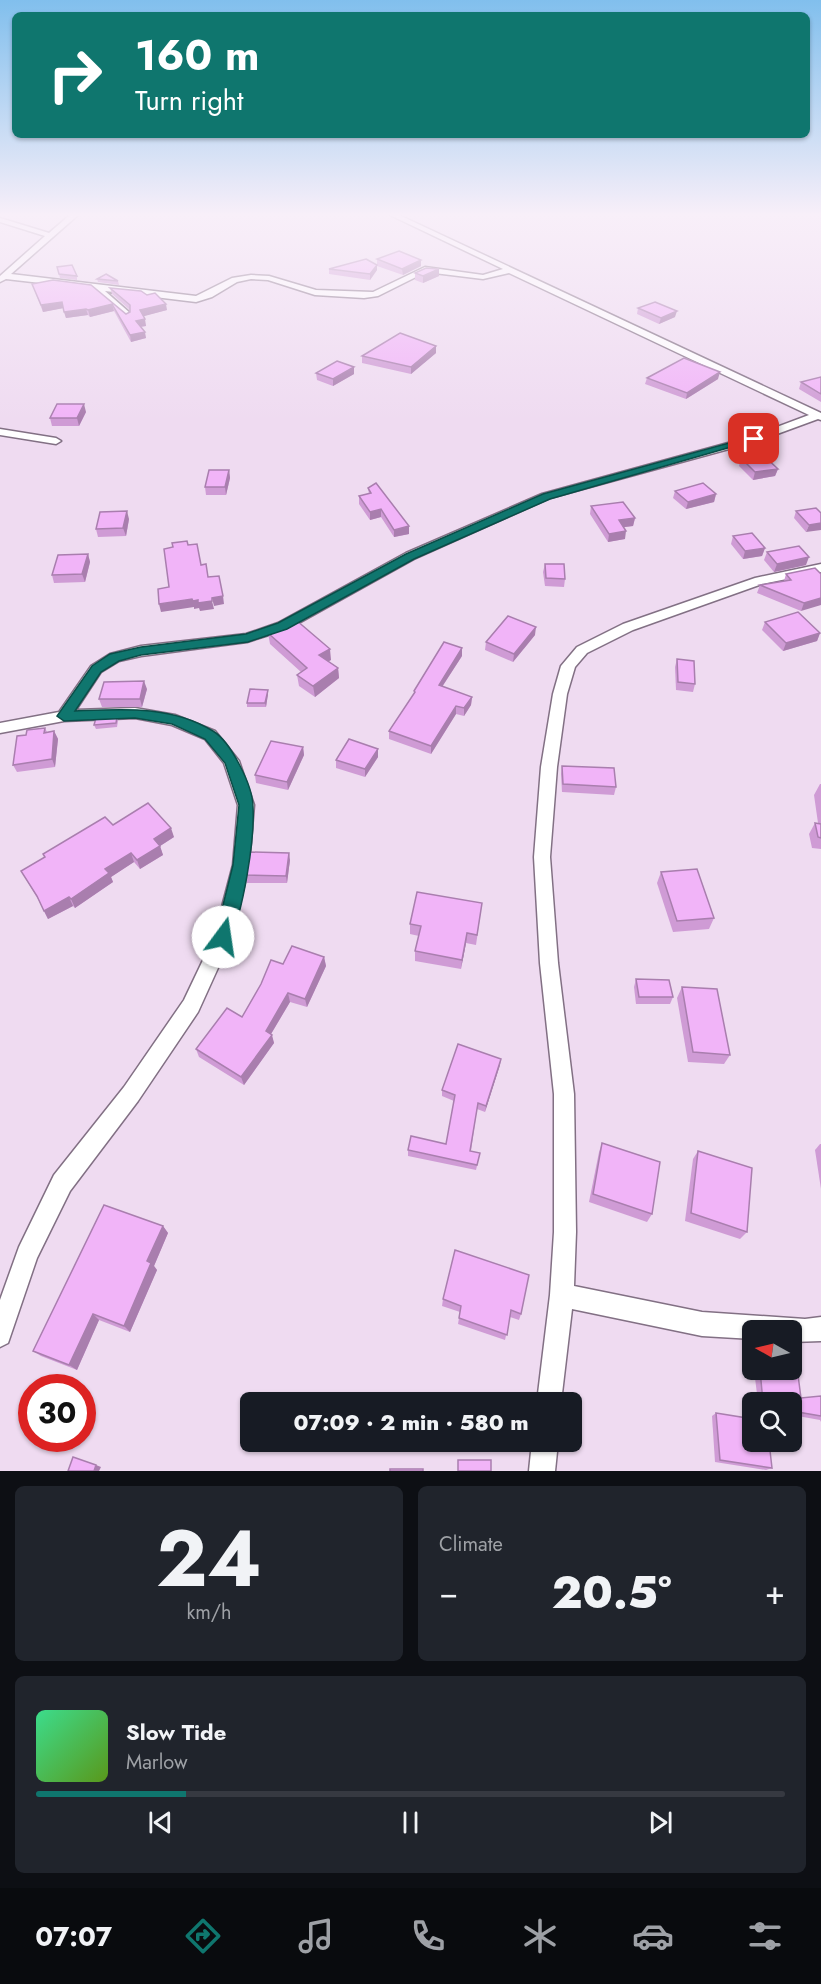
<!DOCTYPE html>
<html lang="en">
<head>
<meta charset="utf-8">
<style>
  :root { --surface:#171b24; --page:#20242c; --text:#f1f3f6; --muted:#9ea1a6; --line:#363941; --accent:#0f766e }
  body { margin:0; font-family:Jost,sans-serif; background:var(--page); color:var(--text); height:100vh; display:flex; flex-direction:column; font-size:22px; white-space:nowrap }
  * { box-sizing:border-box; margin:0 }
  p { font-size:20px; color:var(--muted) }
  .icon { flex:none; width:33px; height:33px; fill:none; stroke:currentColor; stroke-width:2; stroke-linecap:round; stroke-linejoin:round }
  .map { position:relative; height:1471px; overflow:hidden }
  .side { display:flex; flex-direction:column; gap:15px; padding:15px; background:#0d0f14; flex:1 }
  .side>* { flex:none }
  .top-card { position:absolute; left:12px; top:12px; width:798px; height:126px; border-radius:9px; box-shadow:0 2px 4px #0004; background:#0f766e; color:#fff; overflow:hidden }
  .needle { width:39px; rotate:278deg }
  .controls { position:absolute; left:742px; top:1320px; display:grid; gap:12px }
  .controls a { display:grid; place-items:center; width:60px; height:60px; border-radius:9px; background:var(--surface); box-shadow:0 2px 4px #0004; font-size:30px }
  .speed { position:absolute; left:18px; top:1374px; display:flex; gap:12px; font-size:30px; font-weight:700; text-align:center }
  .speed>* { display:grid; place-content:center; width:78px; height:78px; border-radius:50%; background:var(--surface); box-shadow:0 2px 4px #0004; line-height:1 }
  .speed .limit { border:9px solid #d22; background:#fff; color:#111 }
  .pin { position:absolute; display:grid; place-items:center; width:51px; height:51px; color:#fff; margin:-26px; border-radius:12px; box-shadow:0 3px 9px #0006 }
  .me { position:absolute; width:66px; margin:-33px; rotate:14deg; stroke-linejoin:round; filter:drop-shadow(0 0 4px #0008) }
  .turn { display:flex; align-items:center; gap:21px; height:126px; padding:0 24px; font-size:27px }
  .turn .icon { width:78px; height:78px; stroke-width:2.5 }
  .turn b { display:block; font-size:42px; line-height:51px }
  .big { font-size:45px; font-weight:800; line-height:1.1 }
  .side .card { flex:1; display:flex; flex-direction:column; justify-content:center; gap:9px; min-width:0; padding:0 21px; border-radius:9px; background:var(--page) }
  .side .dial { align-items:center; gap:0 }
  .dial b { font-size:78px; line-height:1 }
  .song { display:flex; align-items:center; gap:18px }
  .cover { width:72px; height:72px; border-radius:9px; background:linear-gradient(135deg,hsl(150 70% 55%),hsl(90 70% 35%)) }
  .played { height:6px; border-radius:3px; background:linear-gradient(90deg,var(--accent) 20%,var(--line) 20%) }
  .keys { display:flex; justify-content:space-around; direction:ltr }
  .heat { display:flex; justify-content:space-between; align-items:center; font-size:33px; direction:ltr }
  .side .tiles { flex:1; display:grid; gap:15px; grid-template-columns:1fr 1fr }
  .card:last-child { grid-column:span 2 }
  .trip { position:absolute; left:240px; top:1392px; width:342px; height:60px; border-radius:9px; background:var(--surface); box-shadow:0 2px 4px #0004; font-weight:800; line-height:60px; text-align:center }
  .tab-bar { display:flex; height:96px; justify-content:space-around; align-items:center; background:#090b0e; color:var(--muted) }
  .tab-bar .icon { width:42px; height:42px }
  .tab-bar .on { color:var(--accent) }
  .tab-bar b { font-size:27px; color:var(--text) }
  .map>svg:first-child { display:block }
</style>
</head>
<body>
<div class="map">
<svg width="821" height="1471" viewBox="0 0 821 1471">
  <rect width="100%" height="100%" fill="#efdbf1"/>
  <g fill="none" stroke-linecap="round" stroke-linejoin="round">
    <g stroke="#827084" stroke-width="3">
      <g id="street">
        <path d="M70,215H78L11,274L196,296L232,278L251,275L269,276L316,290L373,292L425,267L483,275L503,269L390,215H399L821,413V420L818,419L758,441L550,498L414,559L288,629L247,642L141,656L119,661L101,672L76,710L135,708L175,715L215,731L239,761L254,805L249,865L232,937L198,1012L138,1101L70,1191L37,1258L8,1343L0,1347V1300L19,1247L54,1175L124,1087L184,1000L214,937L233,865L238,805L224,763L205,739L172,725L135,718L64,721L0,733V723L59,712L91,666L110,654L141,646L246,634L278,623L406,553L542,494L750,437L809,415L509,273L483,279L426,272L378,296L364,298L315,295L268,280L251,279L237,282L212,297L196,302L105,291L130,313V317L127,318L93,289L6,279L0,282V276L45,236L0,222V218L49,233Z"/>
        <path d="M0,429L56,438L61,441L56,444L0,435Z"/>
        <path d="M821,564V572L762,584L633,630L587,653L575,667L567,694L557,767L550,857L558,963L574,1094L576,1232L574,1286L702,1312L805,1319L821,1317V1341L792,1342V1330H753V1339L702,1336L572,1309L561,1402H537L550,1295L554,1232V1094L540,963L534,857L541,767L553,694L561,666L577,647L623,624L755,578Z"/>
        <path d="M532,1442H558L555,1471H529Z"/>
      </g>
    </g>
    <use href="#street" fill="#fff" fill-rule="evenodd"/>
  </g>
  <g fill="#cf9bd5">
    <path d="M377,259L421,260V266L403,275L377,266V270L370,280L329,274V269L377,264Z"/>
    <path d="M57,267L77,276V280L60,278Z"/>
    <path d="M439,269V276L423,283L415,280V273Z"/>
    <path d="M97,279L118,281L119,285L98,282Z"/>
    <path d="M32,284L91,285L126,314L130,312V310L112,294L110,288L167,310L143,316L146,326L141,327L146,338L131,342L114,311L90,317L88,315L66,318L63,308L43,312Z"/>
    <path d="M638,308L675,317L659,324L637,314Z"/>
    <path d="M436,346V353L411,374L362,363V356Z"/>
    <path d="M354,367V374L333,386L317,380L316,373Z"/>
    <path d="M821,377V402L799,389L801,382Z"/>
    <path d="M647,378L718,379L686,399L645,384Z"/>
    <path d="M86,412L79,426H52L50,418Z"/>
    <path d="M741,458L778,469L775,476L753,480L739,466Z"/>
    <path d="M229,470L230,478L226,495H206L205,487Z"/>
    <path d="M368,488L409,534L394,537L381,517L370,520L359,504V496L369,494Z"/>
    <path d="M675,491L716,494L714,502L686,509L673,498Z"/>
    <path d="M591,506L635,518L633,526L623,527L625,539L608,542L590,514Z"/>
    <path d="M816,508L806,532L794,518L796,511Z"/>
    <path d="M129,519L126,536L98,537L96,529Z"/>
    <path d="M733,536L765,548L762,556L743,559L731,544Z"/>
    <path d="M767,552L806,565L774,572L764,560Z"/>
    <path d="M88,554L90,562L85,582L54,583L52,575Z"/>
    <path d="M545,564L565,579L564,587L545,586L543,572Z"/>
    <path d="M786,574H821L801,611L757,593L760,585L784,581Z"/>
    <path d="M765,622L820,633L817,641L783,651L762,630Z"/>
    <path d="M268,633L331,660L328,661L338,668L339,678L315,697L299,686L297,675L301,672L270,644Z"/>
    <path d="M535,635L513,662L485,650L486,642Z"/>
    <path d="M462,656L442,687L472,697L471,705L464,716L456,714L431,754L389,739V731L414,694V691Z"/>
    <path d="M677,659L695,684L693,692L676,690L675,667Z"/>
    <path d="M147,689L142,707H102L99,699Z"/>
    <path d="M268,690V694L266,707H247V703Z"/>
    <path d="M117,717L118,721L117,727L96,729L94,725Z"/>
    <path d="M45,728L47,732L54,731L58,739L55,767L17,772L13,765L26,735Z"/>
    <path d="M303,747L304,755L288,790L256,783L255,775Z"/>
    <path d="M378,749V757L365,777L336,768V760Z"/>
    <path d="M562,766L616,787L614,795L562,792L561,774Z"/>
    <path d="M820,784H821V849L812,848L809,834L815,823H818L814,795Z"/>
    <path d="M113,825L174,837L160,846L163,855L140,869L134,862L111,877L113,882L75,908L73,906L48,919L39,901L21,871L45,857L43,854Z"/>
    <path d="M290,860L287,883H247L246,875Z"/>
    <path d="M661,872L714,918L709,929L673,932L657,883Z"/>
    <path d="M482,903L476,945L466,943L461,969L415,961V951L419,936L410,934V924Z"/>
    <path d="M324,957L326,966L307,1007L290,1002L271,1034L274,1043L244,1085L199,1057L196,1049L242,1017L283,964Z"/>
    <path d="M636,979L673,997L670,1004H636L634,987Z"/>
    <path d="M682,987L730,1055L724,1064L688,1062L677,998Z"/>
    <path d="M500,1065L485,1112L477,1109L471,1151L480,1153L476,1170L408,1156V1150L446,1144L454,1101L442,1096V1090Z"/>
    <path d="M602,1143L652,1214L647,1222L589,1202L599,1152Z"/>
    <path d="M820,1144H821V1189L815,1150Z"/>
    <path d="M698,1151L747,1232L740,1239L685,1221L693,1159Z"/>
    <path d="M163,1226L168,1233L154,1266L157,1270L130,1332L99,1320L77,1370L41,1356L33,1351Z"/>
    <path d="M455,1250L521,1314L519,1320L510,1317L505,1340L458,1324L460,1312L442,1306L443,1299Z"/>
    <path d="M754,1370H792L801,1398L821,1396V1422L820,1420L792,1415V1402H758Z"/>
    <path d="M716,1413L772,1468L766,1470L715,1462L712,1416Z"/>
  </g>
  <g fill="#a97eae">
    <path d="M421,260V266L403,275L402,269Z"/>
    <path d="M377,265V270L370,280V274Z"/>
    <path d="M439,269V276L423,283V276Z"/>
    <path d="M62,302L64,308L43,312L41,305Z"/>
    <path d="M112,304L114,311L90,317L88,310Z"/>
    <path d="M166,304L167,310L141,317L140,310Z"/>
    <path d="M86,309L88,315L66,318L64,312Z"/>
    <path d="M677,311L675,317L659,324L661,318Z"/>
    <path d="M145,319L146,326L138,327L136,321Z"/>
    <path d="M145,332L146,338L131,342L130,335Z"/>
    <path d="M436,346V353L411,374V367Z"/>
    <path d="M354,367V374L333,386V379Z"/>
    <path d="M720,372L718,379L686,399L687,393Z"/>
    <path d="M84,404L86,412L79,426L77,418Z"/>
    <path d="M778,469L775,476L753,480L755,472Z"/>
    <path d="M229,470L230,478L226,495L225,487Z"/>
    <path d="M716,494L714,502L686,509L688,502Z"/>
    <path d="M381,509V517L370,520V512Z"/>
    <path d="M127,511L129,519L126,536L123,528Z"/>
    <path d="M635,518L633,526L617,528L619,520Z"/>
    <path d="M821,523V530L806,532L809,525Z"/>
    <path d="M409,526V534L394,537V530Z"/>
    <path d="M626,531L625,539L608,542L609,534Z"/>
    <path d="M765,548L762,556L743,559L745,551Z"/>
    <path d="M88,554L90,562L85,582L82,574Z"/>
    <path d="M809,557L806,565L774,572L777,564Z"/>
    <path d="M223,596L224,604L214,606L212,598Z"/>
    <path d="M821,598V605L801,611L804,603Z"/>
    <path d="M192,599L198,600L212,601L214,609L200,611L199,608L194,609V607L161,612L159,604Z"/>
    <path d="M536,627L535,635L513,662L514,654Z"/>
    <path d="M820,633L817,641L783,651L786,643Z"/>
    <path d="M462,648V656L438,693L439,685Z"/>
    <path d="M330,649L331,660L320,666L319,655Z"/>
    <path d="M338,668L339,678L315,697L313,686Z"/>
    <path d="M144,681L147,689L142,707L140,699Z"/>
    <path d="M268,690V694L266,707L265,703Z"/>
    <path d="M472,697L471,705L464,716V708Z"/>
    <path d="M456,706V714L431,754V746Z"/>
    <path d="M54,731L58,739L55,767L52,759Z"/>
    <path d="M303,747L304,755L288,790L287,782Z"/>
    <path d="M378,749V757L365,777V769Z"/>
    <path d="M171,828L174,837L157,848L154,839Z"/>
    <path d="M160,846L163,855L140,869L137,860Z"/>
    <path d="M131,853L134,862L111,877L113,882L75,908L71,899L105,869Z"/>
    <path d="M289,853L290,860L287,883L286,876Z"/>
    <path d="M69,897L73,906L48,919L44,911Z"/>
    <path d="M467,933L466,943L461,969L462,960Z"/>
    <path d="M324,957L326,966L307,1007L305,999Z"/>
    <path d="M288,993L290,1002L268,1039L266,1031Z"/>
    <path d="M272,1035L274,1043L244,1085L241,1077Z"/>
    <path d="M501,1059L500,1065L485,1112L486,1106Z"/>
    <path d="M163,1226L168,1233L154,1266L157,1270L130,1332L124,1326L147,1261Z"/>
    <path d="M93,1314L99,1320L77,1370L69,1365Z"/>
    <path d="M96,1465L101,1467L99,1471H94Z"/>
  </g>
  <g fill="#f1b4f8" stroke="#a97eae" stroke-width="1.5">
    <path d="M399,251L421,260L402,269L377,259Z"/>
    <path d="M366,259L377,265L370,274L329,269Z"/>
    <path d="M72,265L77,276L59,274L57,267Z"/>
    <path d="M426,268L439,269L423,276L415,273Z"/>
    <path d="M106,274L118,281L97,279Z"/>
    <path d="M53,280L91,285L126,314L130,312V305L110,288L141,291L147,295L155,293L166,304L140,310L145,319L136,321L145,332L130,335L112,304L88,310L86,309L64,312L62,302L41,305L32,284Z"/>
    <path d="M655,302L677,311L661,318L638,308Z"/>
    <path d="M400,333L436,346L411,367L362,356Z"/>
    <path d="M684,358L720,372L687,393L647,378Z"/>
    <path d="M337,361L354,367L333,379L316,373Z"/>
    <path d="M821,377V394L801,382Z"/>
    <path d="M57,404H84L77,418H50Z"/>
    <path d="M763,455L778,469L755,472L741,458Z"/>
    <path d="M209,470H229L225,487H205Z"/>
    <path d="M376,483L409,526L394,530L381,509L370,512L359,496L371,493L368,488Z"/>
    <path d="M703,483L716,494L688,502L675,491Z"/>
    <path d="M623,502L635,518L619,520L626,531L609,534L591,506Z"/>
    <path d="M816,508L821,513V523L809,525L796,511Z"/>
    <path d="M127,511L123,528L96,529L100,512Z"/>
    <path d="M752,533L765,548L745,551L733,536Z"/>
    <path d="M187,541L188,545L197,544L201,565L206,564L208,577L219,576L223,596L212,598V601L198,603V600L193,601L192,599L159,604L158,589L169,587L164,549L173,547L172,543Z"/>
    <path d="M799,546L809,557L777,564L767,552Z"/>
    <path d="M88,554L82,574L52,575L58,555Z"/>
    <path d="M545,564H564L565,579L546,578Z"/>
    <path d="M815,568L821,574V598L804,603L760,585L791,580L786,574Z"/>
    <path d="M798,612L820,633L786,643L765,622Z"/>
    <path d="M508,616L536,627L514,654L486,642Z"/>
    <path d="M296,620L330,649L319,655L338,668L313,686L297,675L307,668L268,633Z"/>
    <path d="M444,642L462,648L439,685L472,697L464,708L456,706L431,746L389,731L415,692L414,691Z"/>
    <path d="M677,659L694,661L695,684L678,682Z"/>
    <path d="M144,681L140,699H99L104,682Z"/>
    <path d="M250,689L268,690L265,703H247Z"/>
    <path d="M117,717L116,723L94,725L96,718Z"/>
    <path d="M45,728L44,733L54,731L52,759L13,765L17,736L26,735L27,730Z"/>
    <path d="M349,739L378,749L365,769L336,760Z"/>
    <path d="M271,741L303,747L287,782L255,775Z"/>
    <path d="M562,766L614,768L616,787L563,784Z"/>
    <path d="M148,803L171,828L154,839L160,846L137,860L131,853L105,869L109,873L71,899L69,897L44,911L37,896L21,871L45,857L43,854L105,817L113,825Z"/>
    <path d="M815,823L821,824V838L818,837Z"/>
    <path d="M250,852L289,853L286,876L246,875Z"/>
    <path d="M697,869L714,918L677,921L661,872Z"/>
    <path d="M417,892L482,903L477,935L467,933L462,960L415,951L421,926L410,924Z"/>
    <path d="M292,946L324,957L305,999L288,993L266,1031L272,1035L241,1077L196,1049L227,1008L242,1017L261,984L271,960L283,964Z"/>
    <path d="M636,979L669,980L673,997H639Z"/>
    <path d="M682,987L717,989L730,1055L693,1052Z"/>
    <path d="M458,1044L501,1059L486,1106L478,1103L470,1151L480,1153L477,1165L408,1150L411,1136L446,1144L455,1095L442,1090Z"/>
    <path d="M602,1143L660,1162L652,1214L593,1194Z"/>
    <path d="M698,1151L752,1168L747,1232L691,1213Z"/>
    <path d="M104,1205L163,1226L147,1261L151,1263L124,1326L93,1314L69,1365L33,1351Z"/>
    <path d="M455,1250L529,1275L521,1314L511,1310L507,1335L459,1318L461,1306L443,1299Z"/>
    <path d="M792,1351L795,1352L801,1398L821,1396V1416L792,1411V1402H763L760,1370H792Z"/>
    <path d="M716,1413L753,1419V1442H769L772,1468L720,1460Z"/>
    <path d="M73,1457L96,1465L94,1471H68Z"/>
    <rect x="458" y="1460" width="33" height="11"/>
    <rect x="390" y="1469" width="33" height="2"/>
  </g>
  <linearGradient id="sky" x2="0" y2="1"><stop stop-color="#81bfed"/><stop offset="0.51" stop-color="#f8eff9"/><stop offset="1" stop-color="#f8eff9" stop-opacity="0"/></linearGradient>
  <rect width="821" height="421" fill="url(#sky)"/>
  <path fill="#0f766e" stroke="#0a4d48" stroke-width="1.5" d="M751,437L759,439L550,499L414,559L287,629L248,642L141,655L119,661L101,672L75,711C122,709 171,705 213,731C231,742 253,786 253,807C255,840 243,912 229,942L223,944L217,942L215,937L233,865L239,805L225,763L205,739L172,724L135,718L64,721L57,716L92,666L110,654L141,647L246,634L278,623L406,554L543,494Z"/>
</svg>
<div class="controls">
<a><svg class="needle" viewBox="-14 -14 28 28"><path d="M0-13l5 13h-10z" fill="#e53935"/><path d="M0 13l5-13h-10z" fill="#9ea1a6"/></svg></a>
<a><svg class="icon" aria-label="search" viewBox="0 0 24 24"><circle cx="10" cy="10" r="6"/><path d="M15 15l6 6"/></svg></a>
</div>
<div class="speed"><div class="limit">30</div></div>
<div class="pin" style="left:754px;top:439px;background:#d93025"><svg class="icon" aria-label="arrive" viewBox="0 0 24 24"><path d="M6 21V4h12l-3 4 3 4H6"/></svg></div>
<svg class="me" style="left:223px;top:937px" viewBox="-20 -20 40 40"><circle r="19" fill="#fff"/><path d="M0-13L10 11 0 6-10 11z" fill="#0f766e"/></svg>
<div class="trip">07:09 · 2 min · 580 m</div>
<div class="top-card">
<div class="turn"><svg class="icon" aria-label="right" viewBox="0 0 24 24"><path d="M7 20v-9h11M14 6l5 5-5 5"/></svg><div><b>160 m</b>Turn right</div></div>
</div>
</div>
<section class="side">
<div class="tiles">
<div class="card dial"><b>24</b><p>km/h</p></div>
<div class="card"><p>Climate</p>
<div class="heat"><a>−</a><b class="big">20.5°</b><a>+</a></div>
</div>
<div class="card">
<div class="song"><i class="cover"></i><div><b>Slow Tide</b><p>Marlow</p></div></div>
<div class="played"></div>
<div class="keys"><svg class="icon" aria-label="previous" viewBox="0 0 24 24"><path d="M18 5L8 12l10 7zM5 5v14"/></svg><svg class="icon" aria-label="pause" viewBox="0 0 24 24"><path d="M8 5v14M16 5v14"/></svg><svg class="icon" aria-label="next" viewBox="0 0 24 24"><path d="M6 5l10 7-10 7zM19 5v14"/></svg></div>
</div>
</div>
</section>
<nav class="tab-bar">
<b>07:07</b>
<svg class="icon on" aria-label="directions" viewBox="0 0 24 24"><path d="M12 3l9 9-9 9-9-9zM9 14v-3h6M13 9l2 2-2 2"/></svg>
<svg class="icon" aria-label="music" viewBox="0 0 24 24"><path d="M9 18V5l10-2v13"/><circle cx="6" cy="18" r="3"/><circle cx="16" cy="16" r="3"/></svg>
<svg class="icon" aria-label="phone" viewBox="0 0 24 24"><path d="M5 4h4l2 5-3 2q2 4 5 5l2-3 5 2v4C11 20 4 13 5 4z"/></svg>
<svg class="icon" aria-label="climate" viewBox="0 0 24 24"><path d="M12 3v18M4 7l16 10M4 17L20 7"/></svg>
<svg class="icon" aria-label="car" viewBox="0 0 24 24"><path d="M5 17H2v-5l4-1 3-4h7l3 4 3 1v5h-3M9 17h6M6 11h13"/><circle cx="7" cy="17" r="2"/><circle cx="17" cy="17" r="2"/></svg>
<svg class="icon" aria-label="filters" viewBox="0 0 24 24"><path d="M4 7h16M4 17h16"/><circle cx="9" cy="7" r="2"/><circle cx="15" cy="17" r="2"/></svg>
</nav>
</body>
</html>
